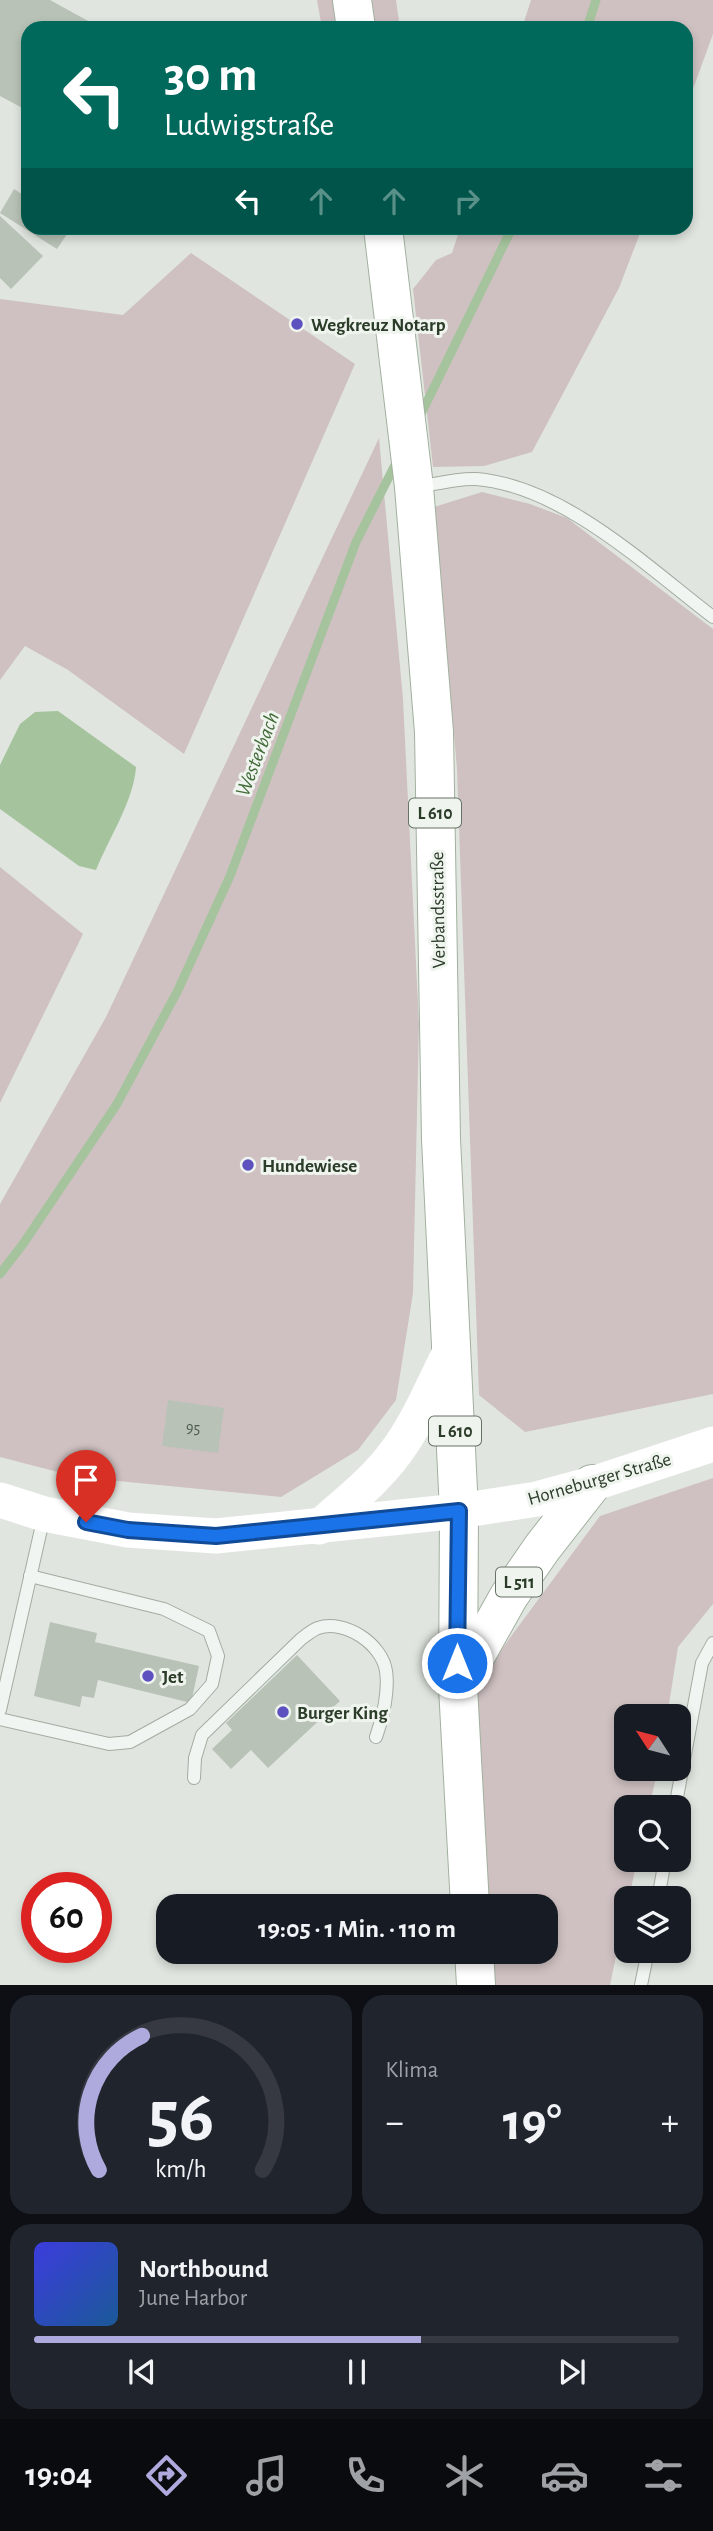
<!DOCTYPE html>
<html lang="de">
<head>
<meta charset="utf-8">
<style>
  :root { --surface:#171b24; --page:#20242c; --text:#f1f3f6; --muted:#9ea1a6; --line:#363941; --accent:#aeaadd }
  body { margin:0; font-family:"Alegreya Sans",sans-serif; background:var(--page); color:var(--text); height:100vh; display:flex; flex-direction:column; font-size:26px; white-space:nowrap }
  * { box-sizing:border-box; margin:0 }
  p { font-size:23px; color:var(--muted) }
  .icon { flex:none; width:38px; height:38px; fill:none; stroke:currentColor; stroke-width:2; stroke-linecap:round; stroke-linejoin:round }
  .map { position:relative; height:1985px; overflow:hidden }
  .details { display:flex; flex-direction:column; gap:10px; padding:10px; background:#0d0f14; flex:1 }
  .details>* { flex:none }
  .top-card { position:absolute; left:21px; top:21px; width:672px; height:214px; border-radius:21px; box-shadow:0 4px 10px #0003; background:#00695c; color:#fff; overflow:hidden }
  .needle { width:46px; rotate:306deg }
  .controls { position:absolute; left:614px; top:1704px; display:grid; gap:14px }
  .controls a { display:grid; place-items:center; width:77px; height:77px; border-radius:14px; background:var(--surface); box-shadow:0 4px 10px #0003; font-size:35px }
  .speed { position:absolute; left:21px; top:1872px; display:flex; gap:14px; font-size:35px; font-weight:700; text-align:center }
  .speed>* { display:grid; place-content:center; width:91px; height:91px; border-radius:50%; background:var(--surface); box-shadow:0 4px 10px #0003; line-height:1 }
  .speed .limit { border:10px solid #d22; background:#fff; color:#111 }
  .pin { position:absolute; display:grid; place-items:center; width:60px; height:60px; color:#fff; margin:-72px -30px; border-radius:50% 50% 50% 0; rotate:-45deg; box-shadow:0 0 7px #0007 }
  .pin .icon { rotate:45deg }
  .me { position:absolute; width:77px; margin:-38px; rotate:0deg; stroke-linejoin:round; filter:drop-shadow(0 0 5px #0008) }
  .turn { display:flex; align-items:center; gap:24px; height:147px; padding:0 28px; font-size:32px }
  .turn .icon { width:91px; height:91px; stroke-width:2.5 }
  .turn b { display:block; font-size:49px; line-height:60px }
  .lanes { display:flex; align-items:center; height:66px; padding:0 28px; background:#0003; justify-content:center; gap:35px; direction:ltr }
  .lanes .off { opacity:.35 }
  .big { font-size:52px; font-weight:700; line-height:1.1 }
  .details .tile { flex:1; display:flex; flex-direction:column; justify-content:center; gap:10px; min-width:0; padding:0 24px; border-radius:21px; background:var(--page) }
  .details .dial { align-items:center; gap:0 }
  .dial svg { height:182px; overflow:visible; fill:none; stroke:var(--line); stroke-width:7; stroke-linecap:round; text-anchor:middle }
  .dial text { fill:var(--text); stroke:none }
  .song { display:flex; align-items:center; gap:21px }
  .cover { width:84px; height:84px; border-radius:10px; background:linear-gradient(135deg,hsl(240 70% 55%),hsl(210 70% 35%)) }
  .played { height:7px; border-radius:4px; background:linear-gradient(90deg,var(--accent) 60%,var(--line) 60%) }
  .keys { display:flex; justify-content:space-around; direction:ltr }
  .heat { display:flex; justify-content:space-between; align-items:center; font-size:38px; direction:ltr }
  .details .tiles { flex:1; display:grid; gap:10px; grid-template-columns:1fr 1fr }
  .tile:last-child { grid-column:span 2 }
  .trip { position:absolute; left:156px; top:1894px; width:402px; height:70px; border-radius:21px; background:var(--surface); box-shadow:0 4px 10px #0003; font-weight:700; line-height:70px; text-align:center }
  .menu { display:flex; height:112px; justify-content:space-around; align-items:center; background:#090b0e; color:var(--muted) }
  .menu .icon { width:49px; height:49px }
  .menu .on { color:var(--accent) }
  .menu b { font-size:32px; color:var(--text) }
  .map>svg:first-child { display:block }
</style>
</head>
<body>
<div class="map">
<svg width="713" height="1985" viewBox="0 0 713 1985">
  <rect width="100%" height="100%" fill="#e0e6df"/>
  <g fill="#cfc1c1">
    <path d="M317,0H396L400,28H322Z"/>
    <path d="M531,0H713V34L686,108V28H522Z"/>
    <path d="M460,228H642L619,288L532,452L484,466L433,467L413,289L436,260L452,253Z"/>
    <path d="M191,253L355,364L184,754L68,670L25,646L0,680V299L123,315Z"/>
    <path d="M379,438L403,699L419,1024L413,1293L396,1400L358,1450L281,1497L77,1477L0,1457V1204L106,1017Z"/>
    <path d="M482,492L530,504L567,518L713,629V1394L525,1432L479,1395L457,769L434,507Z"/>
    <path d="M0,867L83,934L0,1103Z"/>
    <path d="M713,1478V1604L678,1647L667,1717H626V1769H658L649,1808H626V1860H637L629,1899H626V1909L610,1985H486L484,1951H546V1906H481L473,1688L600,1516Z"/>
  </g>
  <path fill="#a5c39d" d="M58,711L136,767C134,800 109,838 96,870L79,866L0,809V765L20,724L35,712Z"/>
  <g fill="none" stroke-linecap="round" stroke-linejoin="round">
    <g stroke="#a5c39d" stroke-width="9">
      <path d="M587,28L596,0"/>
      <path d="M419,418L512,228"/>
      <path d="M0,1274L23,1244L117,1104L178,990L230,876L356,542L397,461"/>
    </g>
  </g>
  <g fill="#b8c2b6">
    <path d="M0,0H50L90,22L87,28H28V111L0,96Z"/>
    <path d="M14,189L28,198V228H71L57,249L0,213Z"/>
    <path d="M0,216L43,256L11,289L0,278Z"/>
    <path d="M168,1400L224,1408L218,1453L162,1446Z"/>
    <path d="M50,1622L97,1633L95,1642L199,1666L191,1703L98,1680L94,1698L82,1696L80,1707L34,1696Z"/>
    <path d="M297,1655L340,1701L268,1768L251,1750L231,1769L212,1749L232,1730L226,1723Z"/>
  </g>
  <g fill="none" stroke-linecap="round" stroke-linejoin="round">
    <g stroke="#a2aca1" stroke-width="14">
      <g id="service">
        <path d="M418,487C436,484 458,478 476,479C563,486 646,566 713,617"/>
        <path d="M0,1710L44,1516"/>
        <path d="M0,1719L109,1744L130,1742L190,1709L212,1684L218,1656L209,1631L164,1609L30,1576"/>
        <path d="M194,1778L195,1758L202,1735L300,1640C305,1636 312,1630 318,1628C345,1619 382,1644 386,1671C389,1691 383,1718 376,1737"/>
        <path d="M675,1808L702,1663L713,1643"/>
        <path d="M658,1899L665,1860"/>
        <path d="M641,1985L648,1951"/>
      </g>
    </g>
    <g stroke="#a2b19f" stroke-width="40">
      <g id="primary">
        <path d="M352,0L356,28"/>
        <path d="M383,228L414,487L434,732L441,1139L459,1511L458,1687L470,1906"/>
        <path d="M458,1687L509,1596L542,1548L592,1484"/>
        <path d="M474,1951L476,1985"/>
      </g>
    </g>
    <use href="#service" stroke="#f1f5f1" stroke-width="12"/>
    <g stroke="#fff" stroke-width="35">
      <path d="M0,1500L44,1514L128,1530L216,1536L459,1511L537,1499L592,1484L713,1444"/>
      <path d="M319,1527C346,1503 375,1481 396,1452C419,1421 433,1385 450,1352"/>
    </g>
    <use href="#primary" stroke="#fff" stroke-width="38"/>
  </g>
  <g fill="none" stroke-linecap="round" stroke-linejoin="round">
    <g stroke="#114b97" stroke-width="18">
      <path id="route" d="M86,1522L128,1530L216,1536L459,1511L457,1663"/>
    </g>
    <use href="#route" stroke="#1a73e8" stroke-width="12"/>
  </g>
  <g fill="#5d50bf" stroke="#eff4ee" stroke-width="2.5">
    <circle cx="297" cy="324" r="7"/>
    <circle cx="248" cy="1165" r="7"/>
    <circle cx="148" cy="1676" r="7"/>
    <circle cx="283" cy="1712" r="7"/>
  </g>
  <g text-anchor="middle" stroke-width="6" stroke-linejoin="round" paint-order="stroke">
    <g font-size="16" fill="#4e5e4c">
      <text x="193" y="1433">95</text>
    </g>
    <g fill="#eff4ee" stroke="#667364" stroke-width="2">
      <rect x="409" y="798.5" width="52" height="29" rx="5"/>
      <rect x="429" y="1416.5" width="52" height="29" rx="5"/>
      <rect x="496" y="1567.5" width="46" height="29" rx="5"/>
    </g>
    <g font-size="18" font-weight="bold" fill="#2b3c29">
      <text x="435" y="819">L 610</text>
      <text x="455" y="1437">L 610</text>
      <text x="519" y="1588">L 511</text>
    </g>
    <g font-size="19" font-weight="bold" fill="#2b3c29" stroke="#eff4ee" text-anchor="start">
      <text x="311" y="331">Wegkreuz Notarp</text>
      <text x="262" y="1172">Hundewiese</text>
      <text x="162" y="1683">Jet</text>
      <text x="297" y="1719">Burger King</text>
    </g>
    <g font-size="19" fill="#2b3c29" stroke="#eff4ee">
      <text transform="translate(437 910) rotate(-91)" y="7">Verbandsstraße</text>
      <text transform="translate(599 1478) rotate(-16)" y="7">Horneburger Straße</text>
    </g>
    <g font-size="21" font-style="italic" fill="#416b38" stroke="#eff4ee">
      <text transform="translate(257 754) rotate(-69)" y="7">Westerbach</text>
    </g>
  </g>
</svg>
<div class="controls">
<a><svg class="needle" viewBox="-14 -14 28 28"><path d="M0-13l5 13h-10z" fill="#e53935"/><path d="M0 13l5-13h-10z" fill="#9ea1a6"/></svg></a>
<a><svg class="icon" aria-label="search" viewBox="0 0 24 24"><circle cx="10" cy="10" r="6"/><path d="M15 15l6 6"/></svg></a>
<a><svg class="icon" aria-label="layers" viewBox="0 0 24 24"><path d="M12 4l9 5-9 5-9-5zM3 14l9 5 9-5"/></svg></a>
</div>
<div class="speed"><div class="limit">60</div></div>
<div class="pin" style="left:86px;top:1522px;background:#d93025"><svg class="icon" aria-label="arrive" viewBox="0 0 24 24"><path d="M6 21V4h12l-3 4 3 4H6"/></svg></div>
<svg class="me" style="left:457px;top:1663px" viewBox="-20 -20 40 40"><circle r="17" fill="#1a73e8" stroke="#fff" stroke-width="3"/><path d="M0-11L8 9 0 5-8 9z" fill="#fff"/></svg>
<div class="trip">19:05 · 1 Min. · 110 m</div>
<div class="top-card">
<div class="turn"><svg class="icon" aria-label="left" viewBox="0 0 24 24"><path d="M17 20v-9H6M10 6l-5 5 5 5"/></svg><div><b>30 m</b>Ludwigstraße</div></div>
<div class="lanes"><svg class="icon" aria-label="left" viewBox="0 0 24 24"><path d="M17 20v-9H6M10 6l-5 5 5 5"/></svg><svg class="icon off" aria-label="ahead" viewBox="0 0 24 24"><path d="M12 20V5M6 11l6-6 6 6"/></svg><svg class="icon off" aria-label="ahead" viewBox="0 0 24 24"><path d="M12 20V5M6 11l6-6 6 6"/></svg><svg class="icon off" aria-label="right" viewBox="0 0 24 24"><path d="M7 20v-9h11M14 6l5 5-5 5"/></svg></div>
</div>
</div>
<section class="details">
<div class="tiles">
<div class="tile dial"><svg viewBox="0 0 100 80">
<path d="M14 69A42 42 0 1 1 86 69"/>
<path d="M14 69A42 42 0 0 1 33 10" stroke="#aeaadd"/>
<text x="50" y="56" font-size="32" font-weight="700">56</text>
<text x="50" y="72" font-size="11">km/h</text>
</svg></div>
<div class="tile"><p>Klima</p>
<div class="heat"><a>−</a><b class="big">19°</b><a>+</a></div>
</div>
<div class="tile">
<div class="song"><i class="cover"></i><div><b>Northbound</b><p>June Harbor</p></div></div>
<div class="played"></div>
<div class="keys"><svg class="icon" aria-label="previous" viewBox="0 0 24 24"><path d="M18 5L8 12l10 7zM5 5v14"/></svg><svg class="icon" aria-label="pause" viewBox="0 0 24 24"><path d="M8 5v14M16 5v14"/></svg><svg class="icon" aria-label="next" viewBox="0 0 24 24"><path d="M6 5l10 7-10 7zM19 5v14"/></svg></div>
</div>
</div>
</section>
<nav class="menu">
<b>19:04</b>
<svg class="icon on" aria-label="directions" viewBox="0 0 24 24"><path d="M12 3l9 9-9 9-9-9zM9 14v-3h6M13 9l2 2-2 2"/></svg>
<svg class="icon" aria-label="music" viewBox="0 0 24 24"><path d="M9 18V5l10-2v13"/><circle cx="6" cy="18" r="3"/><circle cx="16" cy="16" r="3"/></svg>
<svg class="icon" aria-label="phone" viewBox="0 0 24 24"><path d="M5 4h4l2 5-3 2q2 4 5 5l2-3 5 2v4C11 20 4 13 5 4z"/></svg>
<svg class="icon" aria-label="climate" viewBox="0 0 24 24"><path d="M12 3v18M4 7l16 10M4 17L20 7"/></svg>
<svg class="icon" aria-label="car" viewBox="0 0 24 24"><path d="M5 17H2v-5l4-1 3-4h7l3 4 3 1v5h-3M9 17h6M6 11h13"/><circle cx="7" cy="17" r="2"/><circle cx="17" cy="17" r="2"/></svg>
<svg class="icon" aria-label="filters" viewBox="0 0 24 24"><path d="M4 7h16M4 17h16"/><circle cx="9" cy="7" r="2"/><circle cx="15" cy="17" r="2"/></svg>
</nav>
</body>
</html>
